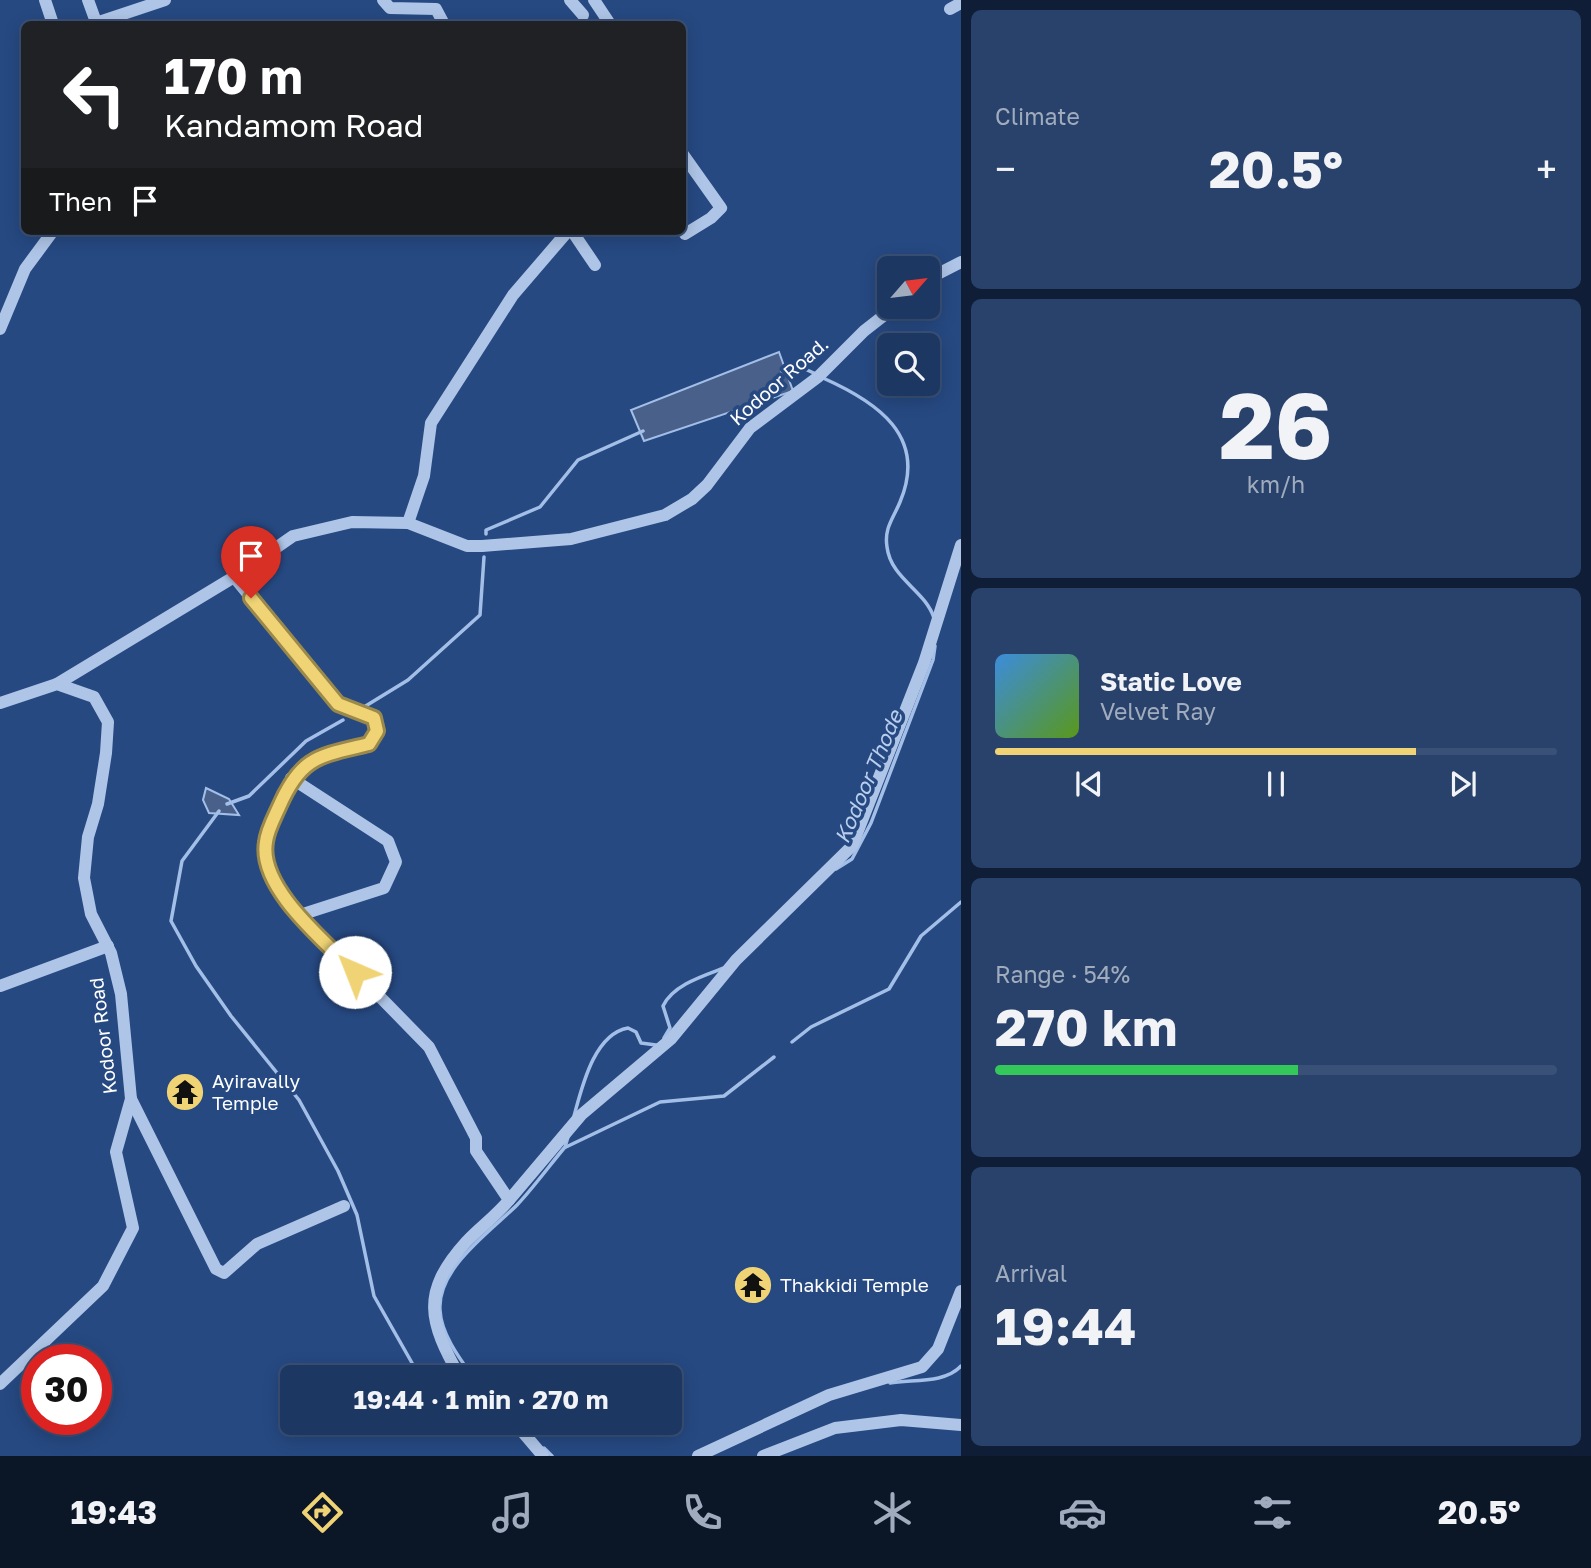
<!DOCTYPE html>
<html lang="en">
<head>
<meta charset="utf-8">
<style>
  :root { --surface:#1c3762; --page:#29426b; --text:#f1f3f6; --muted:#a0acbe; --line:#3a5177; --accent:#efd374 }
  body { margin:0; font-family:"Golos Text",sans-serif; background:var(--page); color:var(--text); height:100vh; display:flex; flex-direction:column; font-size:26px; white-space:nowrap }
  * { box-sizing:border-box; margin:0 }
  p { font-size:23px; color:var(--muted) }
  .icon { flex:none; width:38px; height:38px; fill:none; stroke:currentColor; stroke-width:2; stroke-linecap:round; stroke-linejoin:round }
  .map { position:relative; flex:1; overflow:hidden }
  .drawer { display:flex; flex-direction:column; gap:10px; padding:10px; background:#0f1e36; width:630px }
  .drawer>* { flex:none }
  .hud { position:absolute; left:21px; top:21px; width:665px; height:214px; border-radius:10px; box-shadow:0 4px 18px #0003,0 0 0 2px var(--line); background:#202124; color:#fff; overflow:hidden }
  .needle { width:46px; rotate:62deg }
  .tools { position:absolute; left:877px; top:256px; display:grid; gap:14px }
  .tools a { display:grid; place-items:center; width:63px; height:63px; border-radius:10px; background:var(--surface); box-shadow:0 4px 18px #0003,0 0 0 2px var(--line); font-size:35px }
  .speed { position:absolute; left:21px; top:1344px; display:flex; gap:14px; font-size:35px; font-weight:700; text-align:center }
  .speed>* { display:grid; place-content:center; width:91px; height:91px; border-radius:50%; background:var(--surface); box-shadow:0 4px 18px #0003,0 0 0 2px var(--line); line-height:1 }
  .speed .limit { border:10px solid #d22; background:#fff; color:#111 }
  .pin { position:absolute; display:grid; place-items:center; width:60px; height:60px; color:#fff; margin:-72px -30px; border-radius:50% 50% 50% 0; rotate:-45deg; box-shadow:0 0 7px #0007 }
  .pin .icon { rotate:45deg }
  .me { position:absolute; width:77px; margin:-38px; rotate:316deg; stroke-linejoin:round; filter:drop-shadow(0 0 5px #0008) }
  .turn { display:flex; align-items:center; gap:24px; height:147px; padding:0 28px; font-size:32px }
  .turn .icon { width:91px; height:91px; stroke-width:2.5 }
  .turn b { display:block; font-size:49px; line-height:60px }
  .then { display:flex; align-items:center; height:66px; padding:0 28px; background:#0003; gap:14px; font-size:26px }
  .big { font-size:52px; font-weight:700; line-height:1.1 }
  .drawer .tile { flex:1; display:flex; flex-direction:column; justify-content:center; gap:10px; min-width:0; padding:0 24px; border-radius:10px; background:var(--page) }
  .drawer .dial { align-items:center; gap:0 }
  .dial b { font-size:91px; line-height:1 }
  .song { display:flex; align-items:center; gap:21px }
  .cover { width:84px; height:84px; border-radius:10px; background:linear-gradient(135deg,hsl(210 70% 55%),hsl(90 70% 35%)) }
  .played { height:7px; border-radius:4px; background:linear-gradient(90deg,var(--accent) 75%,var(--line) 75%) }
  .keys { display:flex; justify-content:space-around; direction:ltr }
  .heat { display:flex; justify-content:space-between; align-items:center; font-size:38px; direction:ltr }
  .charge { height:10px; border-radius:5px; background:linear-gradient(90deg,#34c759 54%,var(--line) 0) }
  .trip { position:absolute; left:280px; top:1365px; width:402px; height:70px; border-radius:10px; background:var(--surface); box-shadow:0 4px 18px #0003,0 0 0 2px var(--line); font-weight:700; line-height:70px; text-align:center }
  .dock { display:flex; height:112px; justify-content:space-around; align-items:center; background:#0b1627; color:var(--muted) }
  .dock .icon { width:49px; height:49px }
  .dock .current { color:var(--accent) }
  .dock b { font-size:32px; color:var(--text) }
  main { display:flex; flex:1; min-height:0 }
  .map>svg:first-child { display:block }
</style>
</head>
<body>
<main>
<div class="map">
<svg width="961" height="1456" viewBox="0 0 961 1456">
  <rect width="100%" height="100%" fill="#264982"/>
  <g fill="#48608a" stroke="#a3bfe7" stroke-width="2">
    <path d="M779,352L793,391L644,441L631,410Z"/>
    <path d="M206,788L229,799L239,815L209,813L203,800Z"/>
  </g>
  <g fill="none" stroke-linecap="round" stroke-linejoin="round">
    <g stroke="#a3bfe7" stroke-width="3.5">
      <path d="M782,372L796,365L816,374"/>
      <path d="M823,378C877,402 928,436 900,502C893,519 884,528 887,547C891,579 925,590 934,618"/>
      <path d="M486,534V530L540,507L578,460L643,431"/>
      <path d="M364,707L408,680L480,615L484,557"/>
      <path d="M227,804L249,796L306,741L343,720"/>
      <path d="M219,811L182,861L171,921L196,966L231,1016L299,1100L338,1171L357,1215L374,1296L420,1377"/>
      <path d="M836,869L852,859L871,823L933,660L935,646"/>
      <path d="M664,1038L670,1028L663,1006C673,985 703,976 724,968"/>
      <path d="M792,1042L811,1027L889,989L921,936L961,902"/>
      <path d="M574,1116C582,1087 594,1034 628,1028L636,1032L641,1043L656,1045"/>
      <path d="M566,1147L660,1102L724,1096L774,1057"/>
      <path d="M473,1377C460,1359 441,1334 440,1310C437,1268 491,1231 517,1205C534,1187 549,1166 565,1147L568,1137"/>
      <path d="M890,1383C911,1379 945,1384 961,1366"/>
      <path d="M544,1448L552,1456"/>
    </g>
    <g stroke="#afc5e7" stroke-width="12">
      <path d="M45,0L53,24"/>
      <path d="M88,0L96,22"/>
      <path d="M383,0L390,8L436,9L444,24"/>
      <path d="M570,0L583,15"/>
      <path d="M594,0L610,24"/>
      <path d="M950,9L961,3"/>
      <path d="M93,24L165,0"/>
      <path d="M682,153L721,208L711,218L685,234"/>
      <path d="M572,231L595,265"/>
      <path d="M928,279L961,262"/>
      <path d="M0,329L25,269L53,231"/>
      <path d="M408,523L424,476L431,423L513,295L568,231"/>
      <path d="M234,577L338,704L374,718L377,731L369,744C354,748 330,749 317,757C287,776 256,836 269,870C276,888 288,901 300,915L429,1047L476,1138V1151L509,1200C496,1216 480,1227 466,1242C420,1293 429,1322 460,1377"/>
      <path d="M57,684L234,577L293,536L352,522L408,523L467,546H482L571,539L665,515L692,499L707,485L750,428L818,377L864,331L896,306"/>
      <path d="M0,703L57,684L94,697L108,722L106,753L98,804L88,837L84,878L91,914L111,953L121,994L131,1099L116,1152L133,1228L103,1286L0,1384"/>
      <path d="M291,778L388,841L396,862L384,888L300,915"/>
      <path d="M0,986L108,946"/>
      <path d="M131,1099L216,1269L224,1273L257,1244L344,1206"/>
      <path d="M509,1200L581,1115L671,1039L736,960L852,846L924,663L961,545"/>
      <path d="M515,1423L543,1456"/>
      <path d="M698,1456L829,1395L922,1367L938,1349L961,1291"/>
      <path d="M763,1456L835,1428L901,1420L961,1425"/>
    </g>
  </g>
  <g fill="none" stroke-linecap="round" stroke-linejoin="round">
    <g stroke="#9b894b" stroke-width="18">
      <path id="route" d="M251,598L338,704L374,718L377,731L369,744C319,756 301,756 279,807C274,818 267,831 266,842C258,888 326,942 355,972"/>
    </g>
    <use href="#route" stroke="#efd374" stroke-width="12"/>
  </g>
  <defs>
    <g id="temple-disc" transform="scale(2.0125)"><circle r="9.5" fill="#efd374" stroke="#264982"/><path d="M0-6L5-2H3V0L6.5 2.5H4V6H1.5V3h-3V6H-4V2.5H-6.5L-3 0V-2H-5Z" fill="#111"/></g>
  </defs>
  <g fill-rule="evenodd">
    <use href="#temple-disc" x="185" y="1092"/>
    <use href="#temple-disc" x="753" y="1285"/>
  </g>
  <g text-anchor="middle" stroke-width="7" stroke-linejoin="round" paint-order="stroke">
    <g font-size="19" fill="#fff" stroke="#264982">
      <text transform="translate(779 381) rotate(-41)" y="7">Kodoor Road.</text>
      <text transform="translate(103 1036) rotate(-97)" y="7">Kodoor Road</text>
    </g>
    <g font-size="19" fill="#fff" stroke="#264982" text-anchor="start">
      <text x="212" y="1088">Ayiravally<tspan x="212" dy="22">Temple</tspan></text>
      <text x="780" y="1292">Thakkidi Temple</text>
    </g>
    <g font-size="21" font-style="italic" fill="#bacfee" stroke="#264982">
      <text transform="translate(869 777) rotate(-67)" y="7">Kodoor Thode</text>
    </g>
  </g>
</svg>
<div class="tools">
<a><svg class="needle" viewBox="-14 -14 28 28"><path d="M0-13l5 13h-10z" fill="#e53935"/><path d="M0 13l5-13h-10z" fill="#a0acbe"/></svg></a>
<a><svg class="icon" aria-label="search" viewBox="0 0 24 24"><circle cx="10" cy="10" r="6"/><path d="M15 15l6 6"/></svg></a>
</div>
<div class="speed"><div class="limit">30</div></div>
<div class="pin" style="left:251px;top:598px;background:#d93025"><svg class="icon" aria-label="arrive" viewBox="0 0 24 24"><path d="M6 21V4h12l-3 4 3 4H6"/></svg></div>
<svg class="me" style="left:355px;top:972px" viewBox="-20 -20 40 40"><circle r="19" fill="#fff"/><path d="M0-13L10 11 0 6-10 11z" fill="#efd374"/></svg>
<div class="trip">19:44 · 1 min · 270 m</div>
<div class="hud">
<div class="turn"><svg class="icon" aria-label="left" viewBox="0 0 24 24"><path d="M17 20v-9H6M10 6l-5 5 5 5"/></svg><div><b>170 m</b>Kandamom Road</div></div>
<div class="then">Then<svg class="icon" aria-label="arrive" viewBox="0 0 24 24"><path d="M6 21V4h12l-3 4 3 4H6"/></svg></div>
</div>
</div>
<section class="drawer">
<div class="tile"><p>Climate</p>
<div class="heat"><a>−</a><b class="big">20.5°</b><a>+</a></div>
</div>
<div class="tile dial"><b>26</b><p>km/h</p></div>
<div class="tile">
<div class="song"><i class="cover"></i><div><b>Static Love</b><p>Velvet Ray</p></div></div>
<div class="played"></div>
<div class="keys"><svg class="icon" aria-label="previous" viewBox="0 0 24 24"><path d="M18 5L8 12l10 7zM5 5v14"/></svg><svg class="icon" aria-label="pause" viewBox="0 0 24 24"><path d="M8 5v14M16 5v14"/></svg><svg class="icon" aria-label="next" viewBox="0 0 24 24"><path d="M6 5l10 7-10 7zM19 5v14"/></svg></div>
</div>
<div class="tile"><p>Range · 54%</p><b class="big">270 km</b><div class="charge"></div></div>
<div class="tile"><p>Arrival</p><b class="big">19:44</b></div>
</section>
</main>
<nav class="dock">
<b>19:43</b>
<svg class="icon current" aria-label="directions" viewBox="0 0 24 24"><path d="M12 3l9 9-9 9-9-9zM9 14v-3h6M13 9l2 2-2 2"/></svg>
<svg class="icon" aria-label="music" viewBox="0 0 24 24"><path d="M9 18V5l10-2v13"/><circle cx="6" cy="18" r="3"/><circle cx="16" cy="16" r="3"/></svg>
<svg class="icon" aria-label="phone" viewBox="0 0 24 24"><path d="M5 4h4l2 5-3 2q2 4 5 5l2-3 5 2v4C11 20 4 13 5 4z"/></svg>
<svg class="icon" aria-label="climate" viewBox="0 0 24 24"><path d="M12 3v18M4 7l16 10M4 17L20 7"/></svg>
<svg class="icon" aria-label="car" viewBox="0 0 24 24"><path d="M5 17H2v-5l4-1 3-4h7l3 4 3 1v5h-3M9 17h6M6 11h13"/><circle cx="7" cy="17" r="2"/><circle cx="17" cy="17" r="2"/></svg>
<svg class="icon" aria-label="filters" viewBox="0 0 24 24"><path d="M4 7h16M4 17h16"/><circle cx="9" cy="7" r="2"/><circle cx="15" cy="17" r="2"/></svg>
<b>20.5°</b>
</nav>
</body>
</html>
